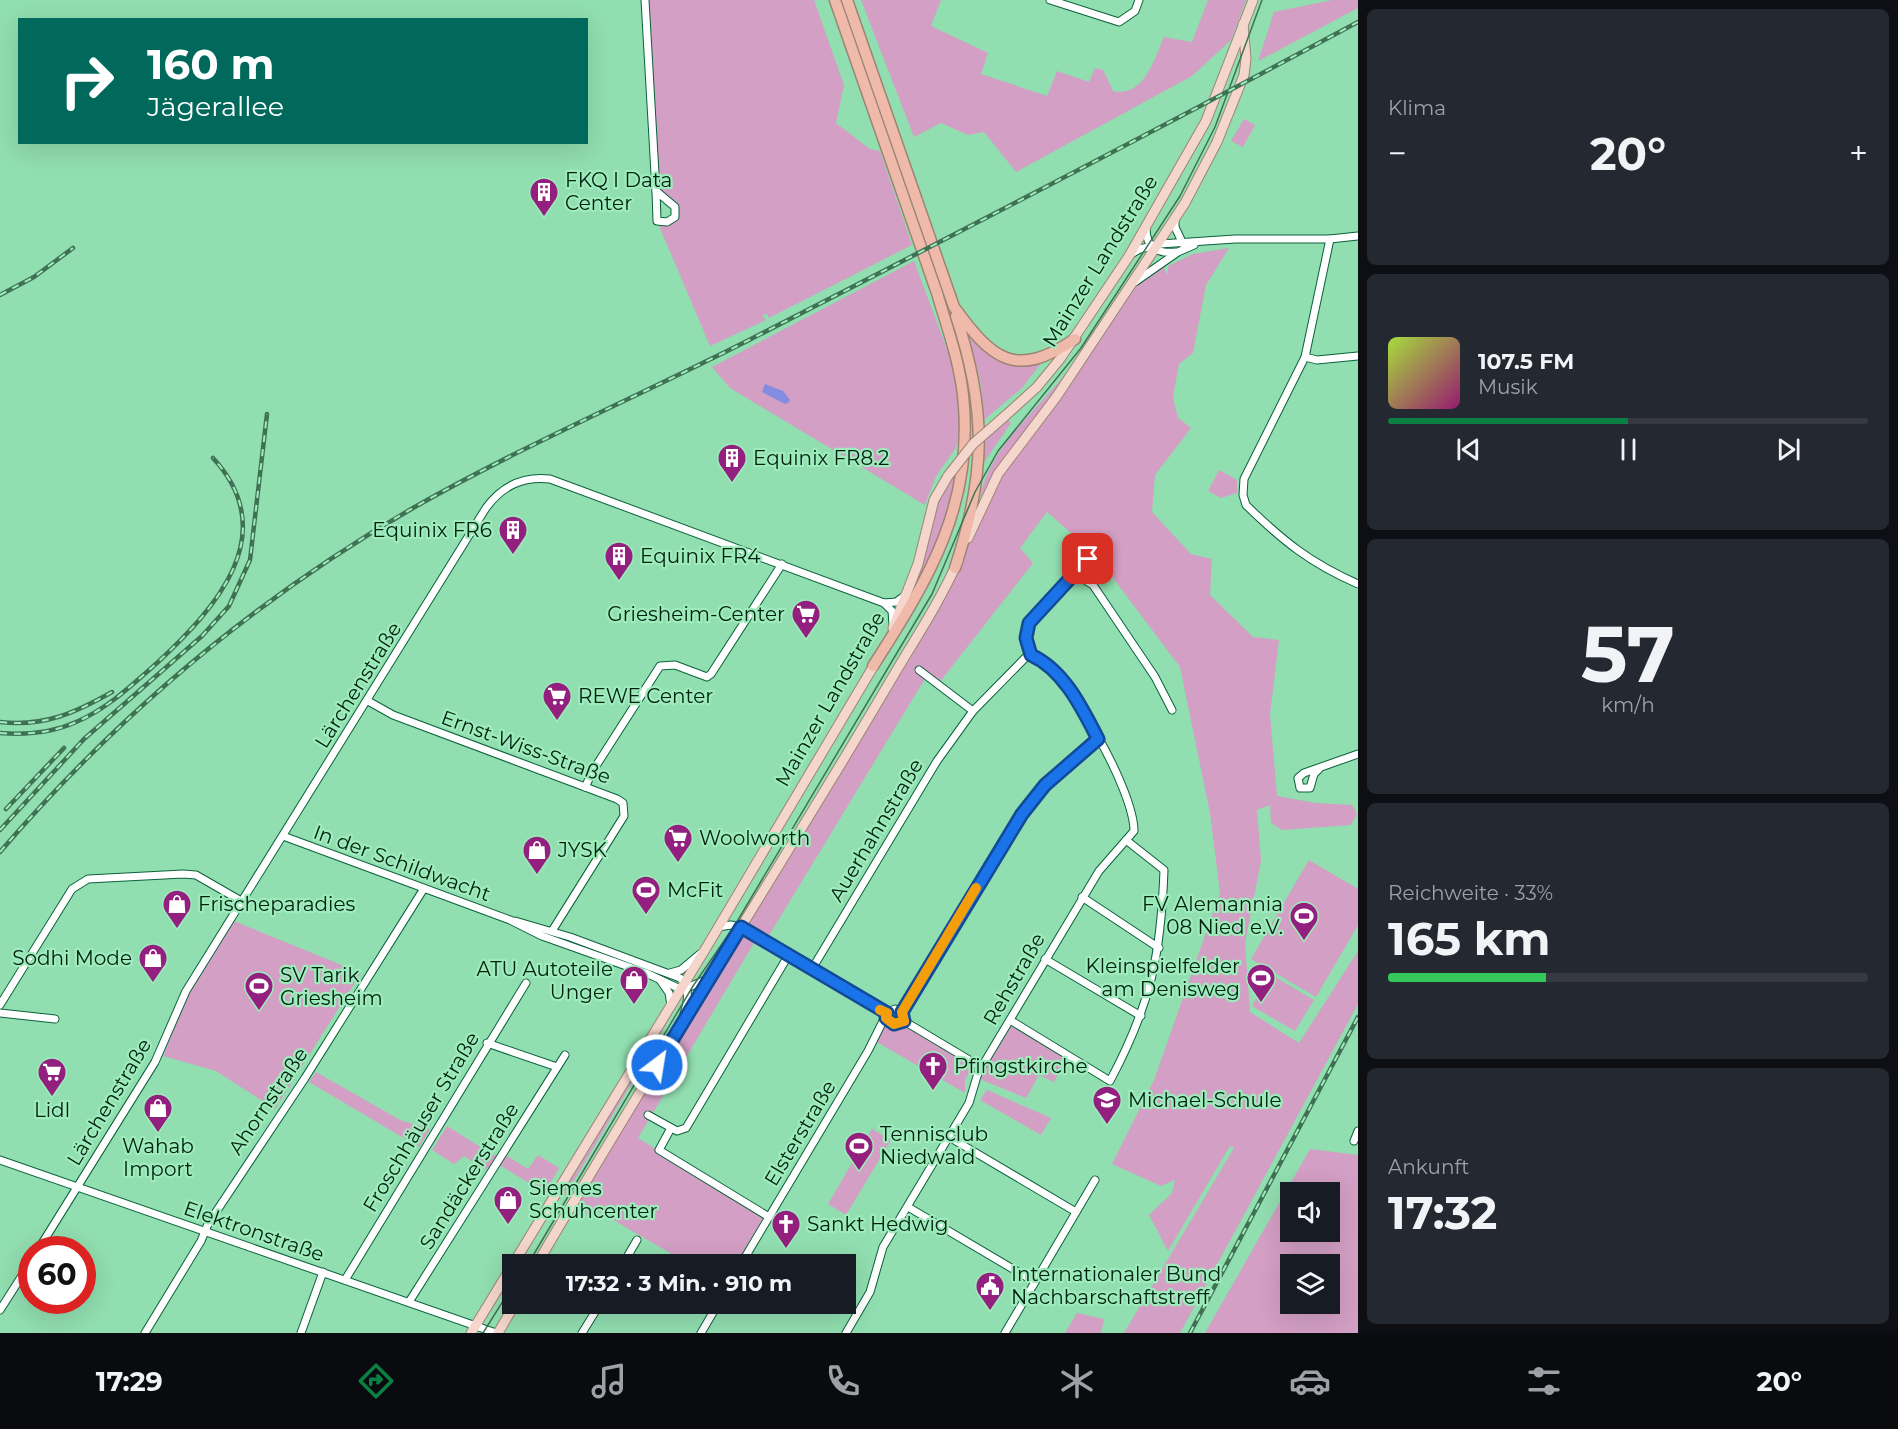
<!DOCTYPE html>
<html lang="de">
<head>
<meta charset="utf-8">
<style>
  :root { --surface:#171b24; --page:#242831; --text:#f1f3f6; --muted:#9ea1a6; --line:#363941; --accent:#0b8043 }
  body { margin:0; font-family:Montserrat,sans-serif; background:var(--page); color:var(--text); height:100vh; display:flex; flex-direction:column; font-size:22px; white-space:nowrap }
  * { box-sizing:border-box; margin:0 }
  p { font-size:20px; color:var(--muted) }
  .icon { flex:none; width:33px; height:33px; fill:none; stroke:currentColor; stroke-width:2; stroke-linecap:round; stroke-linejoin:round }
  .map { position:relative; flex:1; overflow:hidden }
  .details { display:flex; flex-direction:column; gap:9px; padding:9px; background:#0d0f14; width:540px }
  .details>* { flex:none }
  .top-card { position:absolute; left:18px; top:18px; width:570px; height:126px; border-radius:0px; box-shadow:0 6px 24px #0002; background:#00695c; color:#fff; overflow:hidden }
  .controls { position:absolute; left:1280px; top:1182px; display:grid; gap:12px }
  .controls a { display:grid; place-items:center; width:60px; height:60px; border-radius:0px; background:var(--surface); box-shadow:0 6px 24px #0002; font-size:30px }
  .speed { position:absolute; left:18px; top:1236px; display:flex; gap:12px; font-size:30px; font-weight:700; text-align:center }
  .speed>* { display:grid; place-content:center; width:78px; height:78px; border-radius:50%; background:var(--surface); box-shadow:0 6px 24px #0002; line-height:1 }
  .speed .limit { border:9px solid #d22; background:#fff; color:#111 }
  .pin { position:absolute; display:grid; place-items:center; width:51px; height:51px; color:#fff; margin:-26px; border-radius:12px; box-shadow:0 3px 9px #0006 }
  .me { position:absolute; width:66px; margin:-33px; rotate:31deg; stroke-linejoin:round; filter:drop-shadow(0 0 4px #0008) }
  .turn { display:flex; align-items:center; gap:21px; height:126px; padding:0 30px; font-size:27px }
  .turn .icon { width:78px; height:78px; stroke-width:2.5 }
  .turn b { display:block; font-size:42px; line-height:51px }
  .big { font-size:45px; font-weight:700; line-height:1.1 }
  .details .widget { flex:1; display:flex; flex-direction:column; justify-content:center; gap:9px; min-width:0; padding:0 21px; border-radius:9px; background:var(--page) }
  .details .dial { align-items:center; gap:0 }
  .dial b { font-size:78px; line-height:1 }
  .song { display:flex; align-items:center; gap:18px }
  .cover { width:72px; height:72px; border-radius:9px; background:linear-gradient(135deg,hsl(80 70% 55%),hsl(320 70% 35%)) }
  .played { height:6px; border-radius:3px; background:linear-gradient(90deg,var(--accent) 50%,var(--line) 50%) }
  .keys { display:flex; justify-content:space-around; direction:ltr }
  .heat { display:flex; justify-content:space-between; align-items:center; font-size:33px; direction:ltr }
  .charge { height:9px; border-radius:4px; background:linear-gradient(90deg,#34c759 33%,var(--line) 0) }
  .trip { position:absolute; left:502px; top:1254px; width:354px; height:60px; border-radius:0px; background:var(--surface); box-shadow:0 6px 24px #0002; font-weight:700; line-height:60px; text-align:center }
  .tabs { display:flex; height:96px; justify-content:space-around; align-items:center; background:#090b0e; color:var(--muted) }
  .tabs .icon { width:42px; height:42px }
  .tabs .active { color:var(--accent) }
  .tabs b { font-size:27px; color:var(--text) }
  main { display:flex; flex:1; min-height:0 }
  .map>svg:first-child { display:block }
</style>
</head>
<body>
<main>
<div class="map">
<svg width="1358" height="1333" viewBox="0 0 1358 1333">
  <rect width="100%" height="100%" fill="#91deb0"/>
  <g fill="#d39fc4" fill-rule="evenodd">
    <path d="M645,0H814L844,85L836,123L870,149L880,151L912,245L769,318L767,314L762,315L766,320L710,346L657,221L675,217V207L656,191Z"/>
    <path d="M861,0H941L931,26L988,53L981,74L1047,96L1057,71L1089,82L1095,68L1103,70L1113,91C1144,98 1154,59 1164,37L1192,42L1208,0H1246L1231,40L1192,76L1016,172L984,132L968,135L941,123L914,137Z"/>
    <path d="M1332,0H1358V8L1258,61L1274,12Z"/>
    <path d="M1244,119L1255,125L1243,147L1231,141Z"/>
    <path d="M1229,248L1206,285L1193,353L1179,364L1173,397L1178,418L1191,428L1155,475L1152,512L1191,554L1212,559L1210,595L1253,637L1279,640L1270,714L1277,796L1316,803L1352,805L1357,814L1351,825L1282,830L1271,823L1270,805L1257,810L1261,861L1245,943L1250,1012L1299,1043L1358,951V1004L1180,1333H1124L1234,1148L1230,1146L1168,1251L1149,1215L1172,1193L1175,1180L1161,1186L1112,1164L1154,1080L1220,893L1210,813L1180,667L1095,554L1047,512L1020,548L1033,563L935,688L926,677L765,942L757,938L638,1138L769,1217L741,1264H702L695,1261L689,1264L596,1210L592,1216L572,1205L914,642L979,511L1127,290L1161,263L1168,275V266L1193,254Z"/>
    <path d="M914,261L954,368L961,422L956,448L936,476L925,505L730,388L712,367Z"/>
    <path d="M968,332L992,356L1043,361L1022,388L984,420L981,385Z"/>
    <path d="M1075,361C1045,408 1008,451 979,499C992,441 1043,407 1075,361Z"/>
    <path d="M1008,420L1011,423L984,462L985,439Z"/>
    <path d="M959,466L941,536L911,596L939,501Z"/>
    <path d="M1219,470L1237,480V493L1221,498L1208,491Z"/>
    <path d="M1309,860L1358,889V925L1316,997L1251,959Z"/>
    <path d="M234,921L361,973L275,1109L216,1071L163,1056L188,994Z"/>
    <path d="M1270,974L1314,1000L1295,1031L1252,1006Z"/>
    <path d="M683,996L565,1196L562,1194Z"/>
    <path d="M887,1020L903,1023L974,1065L965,1080V1093L875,1041Z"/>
    <path d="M1015,1023L1068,1056L1054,1082L1039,1075L1026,1098L982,1080L980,1075L1009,1025Z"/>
    <path d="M316,1072L400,1120L430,1129L419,1147L309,1082Z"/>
    <path d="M987,1090L1051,1118L1041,1135L980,1100Z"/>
    <path d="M447,1126L493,1155L507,1156L528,1169L538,1155L559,1168L545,1193L501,1166L484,1169L464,1156L454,1164L432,1150Z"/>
    <path d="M872,1129L891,1140L846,1215L828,1204Z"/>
    <path d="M1310,1149L1358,1155V1333H1205ZM1290,1192H1329V1232H1290ZM1290,1264H1329V1304H1290Z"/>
    <path d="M1077,1313L1104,1319L1101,1333H1065Z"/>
  </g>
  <path fill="#828ce0" d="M765,384L783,391L790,400L788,403L785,404L762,392Z"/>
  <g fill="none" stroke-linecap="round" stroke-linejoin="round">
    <g stroke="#09623b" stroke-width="9">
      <g id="minor">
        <path d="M645,0L656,191"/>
        <path d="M1050,0L1119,22L1135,11L1139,0"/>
        <path d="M656,191L675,207V217L667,222L657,221Z"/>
        <path d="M1175,219V227L1183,244"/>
        <path d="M1146,228C1146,248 1158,254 1176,252"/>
        <path d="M1330,239L1305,357L1244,479L1243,495L1246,505C1283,541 1310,563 1358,584"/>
        <path d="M1131,254L1140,249L1160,244L1235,239H1330L1358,236"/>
        <path d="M1135,282L1178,252L1194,245"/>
        <path d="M1305,357L1317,360L1358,356"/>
        <path d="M1072,577L1083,579L1093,585L1155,677L1172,710"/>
        <path d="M884,603L892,611L893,624"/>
        <path d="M1031,655L1026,638L1029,623L1088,559"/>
        <path d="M919,670L973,711"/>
        <path d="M368,701L393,715L617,799L623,803L624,816L552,931"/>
        <path d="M1319,769L1314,774L1310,788H1300L1298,778L1304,773L1358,754"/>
        <path d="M585,787L594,769L660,666L675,665L707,677L711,674L782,564"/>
        <path d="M283,836L510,920L542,936L646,973L678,988L689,987L708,979"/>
        <path d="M1082,897L1159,948"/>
        <path d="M515,921L570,937L680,978C691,987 688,1002 684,1014"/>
        <path d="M718,927L731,925L741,927L887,1013"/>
        <path d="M1045,959L1141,1016"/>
        <path d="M812,969L937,761L973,711L1027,656L1031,655"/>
        <path d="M670,973L681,970L700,954"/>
        <path d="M660,980L669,993L671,1005"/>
        <path d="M0,1005L72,889L88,879L183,874L196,875L243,902"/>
        <path d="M902,1012L1022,814L1045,785L1098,739"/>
        <path d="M0,1013L55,1019"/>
        <path d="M887,1013L895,1009L902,1012L904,1016"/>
        <path d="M886,1018L894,1024L904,1021L981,1067"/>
        <path d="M1010,1020L1110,1081C1151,1004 1161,955 1164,870L1126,840"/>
        <path d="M487,1043L557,1067"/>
        <path d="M648,1115L677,1131L686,1128L788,956"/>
        <path d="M671,1128L659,1150L769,1217"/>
        <path d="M949,1137L1076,1212"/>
        <path d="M1354,1141L1358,1131"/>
        <path d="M0,1160L496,1333"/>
        <path d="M908,1207L1035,1282"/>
        <path d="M38,1250L155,1062L186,991L486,508C502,486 522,476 550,479L884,603L896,602L906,595"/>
        <path d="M623,1264L637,1240"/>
        <path d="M741,1264L868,1051L887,1013"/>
        <path d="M345,1280L526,983"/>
        <path d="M409,1302L565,1055"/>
        <path d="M0,1310L32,1260"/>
        <path d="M145,1333L201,1241L208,1224L305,1078L423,890"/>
        <path d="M301,1333L323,1272"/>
        <path d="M582,1333L600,1304"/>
        <path d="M701,1333L718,1304"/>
        <path d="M846,1333L870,1292L883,1247L969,1103L978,1073L1099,871L1134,831C1134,790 1068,672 1031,655"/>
        <path d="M1005,1333L1095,1180"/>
      </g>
    </g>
    <g stroke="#9c8474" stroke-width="11">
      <g id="major">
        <path d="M1005,416L1037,387L1060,359L1129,256L1206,121L1253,0"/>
        <path d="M968,538L998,474L1057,396L1185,203L1217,142L1244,75L1246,59L1243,24"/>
        <path d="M893,628L918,564L934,500L948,476"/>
        <path d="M537,1264C631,1103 731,945 828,785C852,746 875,707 898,668C919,633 941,599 958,561"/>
        <path d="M471,1333L706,948L876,662"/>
        <path d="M498,1333L515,1304"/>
      </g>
    </g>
    <g stroke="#9c8474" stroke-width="13">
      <g id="highway">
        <path d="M835,0L937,293C947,327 959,360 963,395C975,503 929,579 873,666"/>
        <path d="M847,0L954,307C992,359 1015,380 1075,339"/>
        <path d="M955,568C986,475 987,409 956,316"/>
      </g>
    </g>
    <use href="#minor" stroke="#fff" stroke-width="7"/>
    <use href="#major" stroke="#f5d6cc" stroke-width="9"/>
    <use href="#highway" stroke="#efbaaa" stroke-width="10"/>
    <g stroke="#3f7255" stroke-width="1.5">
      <path d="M528,1264L693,986L735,925L932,594L975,492L998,451L1081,348L1180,196L1215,127L1262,0"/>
      <path d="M483,1333L513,1285"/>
    </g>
    <g stroke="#3f7255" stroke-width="4.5">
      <g id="rail">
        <path d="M0,295L34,277L73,248"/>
        <path d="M0,722C44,727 75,713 112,692"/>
        <path d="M0,733C26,735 52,733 76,722C107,709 132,685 157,663C216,608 283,534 213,458"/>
        <path d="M6,809L64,748"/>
        <path d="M0,830L84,739L202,636L229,606L250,560L267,414"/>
        <path d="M0,852C117,716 257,598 413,508C522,446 639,396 751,339C954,235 1157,130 1358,22"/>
        <path d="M1190,1333L1358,1017"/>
      </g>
    </g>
    <use href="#rail" stroke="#9eebbc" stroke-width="2" stroke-dasharray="7" stroke-linecap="butt"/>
    <g stroke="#9c8474" stroke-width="11" stroke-linecap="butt">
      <path id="major-bridge" d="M948,476L973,444L1005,416"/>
    </g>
    <use href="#major-bridge" stroke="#f5d6cc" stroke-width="9"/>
  </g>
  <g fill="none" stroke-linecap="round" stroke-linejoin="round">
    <g stroke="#114b97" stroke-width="15">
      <path id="route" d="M657,1065L741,927L887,1013L886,1018L894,1024L904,1021L902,1012L1022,814L1045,785L1098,739C1082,708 1064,670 1031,655L1026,638L1029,623L1088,559"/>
    </g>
    <use href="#route" stroke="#1a73e8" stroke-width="10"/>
    <path stroke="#f59e0b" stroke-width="10" d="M880,1010L887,1013L886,1018L894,1024L904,1021L902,1012L976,888"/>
  </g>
  <defs>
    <g id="building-pin" transform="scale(1.5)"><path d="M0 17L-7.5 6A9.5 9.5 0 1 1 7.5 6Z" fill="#931f7e" stroke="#9eebbc"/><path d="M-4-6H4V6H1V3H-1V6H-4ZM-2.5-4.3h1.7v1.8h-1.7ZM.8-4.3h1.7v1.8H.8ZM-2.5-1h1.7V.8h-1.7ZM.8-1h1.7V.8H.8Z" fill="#fff"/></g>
    <g id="supermarket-pin" transform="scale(1.5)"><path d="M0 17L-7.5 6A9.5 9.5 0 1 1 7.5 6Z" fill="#931f7e" stroke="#9eebbc"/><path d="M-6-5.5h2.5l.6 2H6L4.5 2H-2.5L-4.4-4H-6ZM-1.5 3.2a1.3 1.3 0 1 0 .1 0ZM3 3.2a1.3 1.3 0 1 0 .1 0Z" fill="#fff"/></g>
    <g id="shop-pin" transform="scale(1.5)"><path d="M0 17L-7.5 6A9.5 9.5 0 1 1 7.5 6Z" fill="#931f7e" stroke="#9eebbc"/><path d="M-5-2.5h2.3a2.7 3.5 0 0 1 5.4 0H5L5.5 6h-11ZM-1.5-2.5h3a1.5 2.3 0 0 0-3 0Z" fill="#fff"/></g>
    <g id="stadium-pin" transform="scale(1.5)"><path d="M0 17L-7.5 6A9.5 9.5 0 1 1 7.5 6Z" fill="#931f7e" stroke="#9eebbc"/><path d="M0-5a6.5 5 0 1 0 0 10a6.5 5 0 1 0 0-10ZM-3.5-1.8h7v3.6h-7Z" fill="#fff"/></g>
    <g id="church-pin" transform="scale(1.5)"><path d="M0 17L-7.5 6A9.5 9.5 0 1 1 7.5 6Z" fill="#931f7e" stroke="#9eebbc"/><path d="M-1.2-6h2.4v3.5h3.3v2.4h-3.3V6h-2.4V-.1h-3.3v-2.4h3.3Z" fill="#fff"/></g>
    <g id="school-pin" transform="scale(1.5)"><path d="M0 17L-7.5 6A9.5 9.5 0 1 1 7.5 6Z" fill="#931f7e" stroke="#9eebbc"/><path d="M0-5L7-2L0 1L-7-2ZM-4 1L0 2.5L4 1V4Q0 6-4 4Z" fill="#fff"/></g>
    <g id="civic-pin" transform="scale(1.5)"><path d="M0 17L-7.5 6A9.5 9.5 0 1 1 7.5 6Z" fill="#931f7e" stroke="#9eebbc"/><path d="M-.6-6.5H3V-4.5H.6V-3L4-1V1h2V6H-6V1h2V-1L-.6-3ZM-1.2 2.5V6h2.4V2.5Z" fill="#fff"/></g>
  </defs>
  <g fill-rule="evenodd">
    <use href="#building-pin" x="544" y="192"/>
    <use href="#building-pin" x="732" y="458"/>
    <use href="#building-pin" x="513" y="530"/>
    <use href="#building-pin" x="619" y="556"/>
    <use href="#supermarket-pin" x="806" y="614"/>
    <use href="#supermarket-pin" x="557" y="696"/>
    <use href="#supermarket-pin" x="678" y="838"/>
    <use href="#shop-pin" x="537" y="850"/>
    <use href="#stadium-pin" x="646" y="890"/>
    <use href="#shop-pin" x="177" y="904"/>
    <use href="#stadium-pin" x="1304" y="916"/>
    <use href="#shop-pin" x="153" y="958"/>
    <use href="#stadium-pin" x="1261" y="978"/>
    <use href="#shop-pin" x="634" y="980"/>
    <use href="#stadium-pin" x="259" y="986"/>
    <use href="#church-pin" x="933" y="1066"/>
    <use href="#supermarket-pin" x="52" y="1072"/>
    <use href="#school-pin" x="1107" y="1100"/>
    <use href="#shop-pin" x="158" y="1108"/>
    <use href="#stadium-pin" x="859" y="1146"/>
    <use href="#shop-pin" x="508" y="1200"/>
    <use href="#church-pin" x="786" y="1224"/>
    <use href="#civic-pin" x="990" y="1286"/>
  </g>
  <g text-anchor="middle" stroke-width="4.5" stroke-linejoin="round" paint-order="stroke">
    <g font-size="20" fill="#012111" stroke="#9eebbc" text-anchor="start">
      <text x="565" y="187">FKQ I Data<tspan x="565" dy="23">Center</tspan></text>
      <text x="753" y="465">Equinix FR8.2</text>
      <text x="492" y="537" text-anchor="end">Equinix FR6</text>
      <text x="640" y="563">Equinix FR4</text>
      <text x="785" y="621" text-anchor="end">Griesheim-Center</text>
      <text x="578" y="703">REWE Center</text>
      <text x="699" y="845">Woolworth</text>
      <text x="558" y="857">JYSK</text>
      <text x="667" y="897">McFit</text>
      <text x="198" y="911">Frischeparadies</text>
      <text x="1283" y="911" text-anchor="end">FV Alemannia<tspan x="1283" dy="23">08 Nied e.V.</tspan></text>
      <text x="132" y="965" text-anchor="end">Sodhi Mode</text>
      <text x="1240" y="973" text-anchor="end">Kleinspielfelder<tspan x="1240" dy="23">am Denisweg</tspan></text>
      <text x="613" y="976" text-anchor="end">ATU Autoteile<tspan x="613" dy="23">Unger</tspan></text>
      <text x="280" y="982">SV Tarik<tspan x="280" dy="23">Griesheim</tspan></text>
      <text x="954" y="1073">Pfingstkirche</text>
      <text x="1128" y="1107">Michael-Schule</text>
      <text x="52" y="1117" text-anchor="middle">Lidl</text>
      <text x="880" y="1141">Tennisclub<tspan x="880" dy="23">Niedwald</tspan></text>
      <text x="158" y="1153" text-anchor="middle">Wahab<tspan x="158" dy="23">Import</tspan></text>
      <text x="529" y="1195">Siemes<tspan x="529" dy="23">Schuhcenter</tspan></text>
      <text x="807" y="1231">Sankt Hedwig</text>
      <text x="1011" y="1281">Internationaler Bund<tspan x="1011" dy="23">Nachbarschaftstreff</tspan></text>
    </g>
    <g font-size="20" fill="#012111" stroke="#9eebbc">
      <text transform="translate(1100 261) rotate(-58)" y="7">Mainzer Landstraße</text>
      <text transform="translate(358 685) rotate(-58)" y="7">Lärchenstraße</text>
      <text transform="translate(830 699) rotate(-60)" y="7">Mainzer Landstraße</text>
      <text transform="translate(526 747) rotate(20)" y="7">Ernst-Wiss-Straße</text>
      <text transform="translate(876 830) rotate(-59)" y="7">Auerhahnstraße</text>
      <text transform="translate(402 863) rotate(20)" y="7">In der Schildwacht</text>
      <text transform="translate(1014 979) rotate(-60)" y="7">Rehstraße</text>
      <text transform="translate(268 1101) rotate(-56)" y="7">Ahornstraße</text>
      <text transform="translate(109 1102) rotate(-59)" y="7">Lärchenstraße</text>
      <text transform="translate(421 1122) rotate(-59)" y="7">Froschhäuser Straße</text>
      <text transform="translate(800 1133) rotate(-59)" y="7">Elsterstraße</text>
      <text transform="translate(469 1176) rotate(-58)" y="7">Sandäckerstraße</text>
      <text transform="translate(254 1231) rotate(19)" y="7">Elektronstraße</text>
    </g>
  </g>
</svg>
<div class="controls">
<a><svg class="icon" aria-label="sound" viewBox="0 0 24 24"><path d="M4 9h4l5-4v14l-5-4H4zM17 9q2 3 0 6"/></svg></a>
<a><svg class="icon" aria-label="layers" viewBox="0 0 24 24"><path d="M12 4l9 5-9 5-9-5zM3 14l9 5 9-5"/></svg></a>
</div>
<div class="speed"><div class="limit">60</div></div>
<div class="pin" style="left:1088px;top:559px;background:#d93025"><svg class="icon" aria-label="arrive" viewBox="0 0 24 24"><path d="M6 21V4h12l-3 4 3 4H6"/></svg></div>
<svg class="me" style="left:657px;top:1065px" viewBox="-20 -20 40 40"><circle r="17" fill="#1a73e8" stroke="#fff" stroke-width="3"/><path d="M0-11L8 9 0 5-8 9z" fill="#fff"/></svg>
<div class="trip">17:32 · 3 Min. · 910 m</div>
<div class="top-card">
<div class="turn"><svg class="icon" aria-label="right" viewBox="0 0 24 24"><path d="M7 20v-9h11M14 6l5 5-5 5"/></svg><div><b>160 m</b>Jägerallee</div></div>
</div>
</div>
<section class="details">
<div class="widget"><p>Klima</p>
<div class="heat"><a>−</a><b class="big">20°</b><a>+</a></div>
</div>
<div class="widget">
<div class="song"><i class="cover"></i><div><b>107.5 FM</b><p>Musik</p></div></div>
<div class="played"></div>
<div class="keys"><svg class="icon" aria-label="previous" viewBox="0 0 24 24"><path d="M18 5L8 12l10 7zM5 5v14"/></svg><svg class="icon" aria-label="pause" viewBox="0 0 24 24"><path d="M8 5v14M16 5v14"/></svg><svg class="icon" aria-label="next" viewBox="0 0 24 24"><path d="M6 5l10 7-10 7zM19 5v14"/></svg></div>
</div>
<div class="widget dial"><b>57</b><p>km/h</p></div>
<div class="widget"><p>Reichweite · 33%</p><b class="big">165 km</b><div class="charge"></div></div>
<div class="widget"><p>Ankunft</p><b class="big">17:32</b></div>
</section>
</main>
<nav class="tabs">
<b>17:29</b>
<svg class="icon active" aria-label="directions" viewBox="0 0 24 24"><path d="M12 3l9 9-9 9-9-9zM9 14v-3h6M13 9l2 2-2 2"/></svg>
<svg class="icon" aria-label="music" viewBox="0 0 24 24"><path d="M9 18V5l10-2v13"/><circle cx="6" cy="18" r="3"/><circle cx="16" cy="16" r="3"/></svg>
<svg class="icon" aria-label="phone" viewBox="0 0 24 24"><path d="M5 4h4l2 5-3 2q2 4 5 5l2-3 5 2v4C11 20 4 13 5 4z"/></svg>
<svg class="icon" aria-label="climate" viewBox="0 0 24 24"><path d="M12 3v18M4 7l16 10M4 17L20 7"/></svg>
<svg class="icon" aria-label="car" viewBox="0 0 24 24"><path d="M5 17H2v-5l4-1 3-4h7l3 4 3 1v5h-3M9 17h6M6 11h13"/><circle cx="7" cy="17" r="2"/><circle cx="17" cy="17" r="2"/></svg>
<svg class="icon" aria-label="filters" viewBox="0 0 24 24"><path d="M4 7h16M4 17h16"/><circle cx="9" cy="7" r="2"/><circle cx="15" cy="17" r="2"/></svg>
<b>20°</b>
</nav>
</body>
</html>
